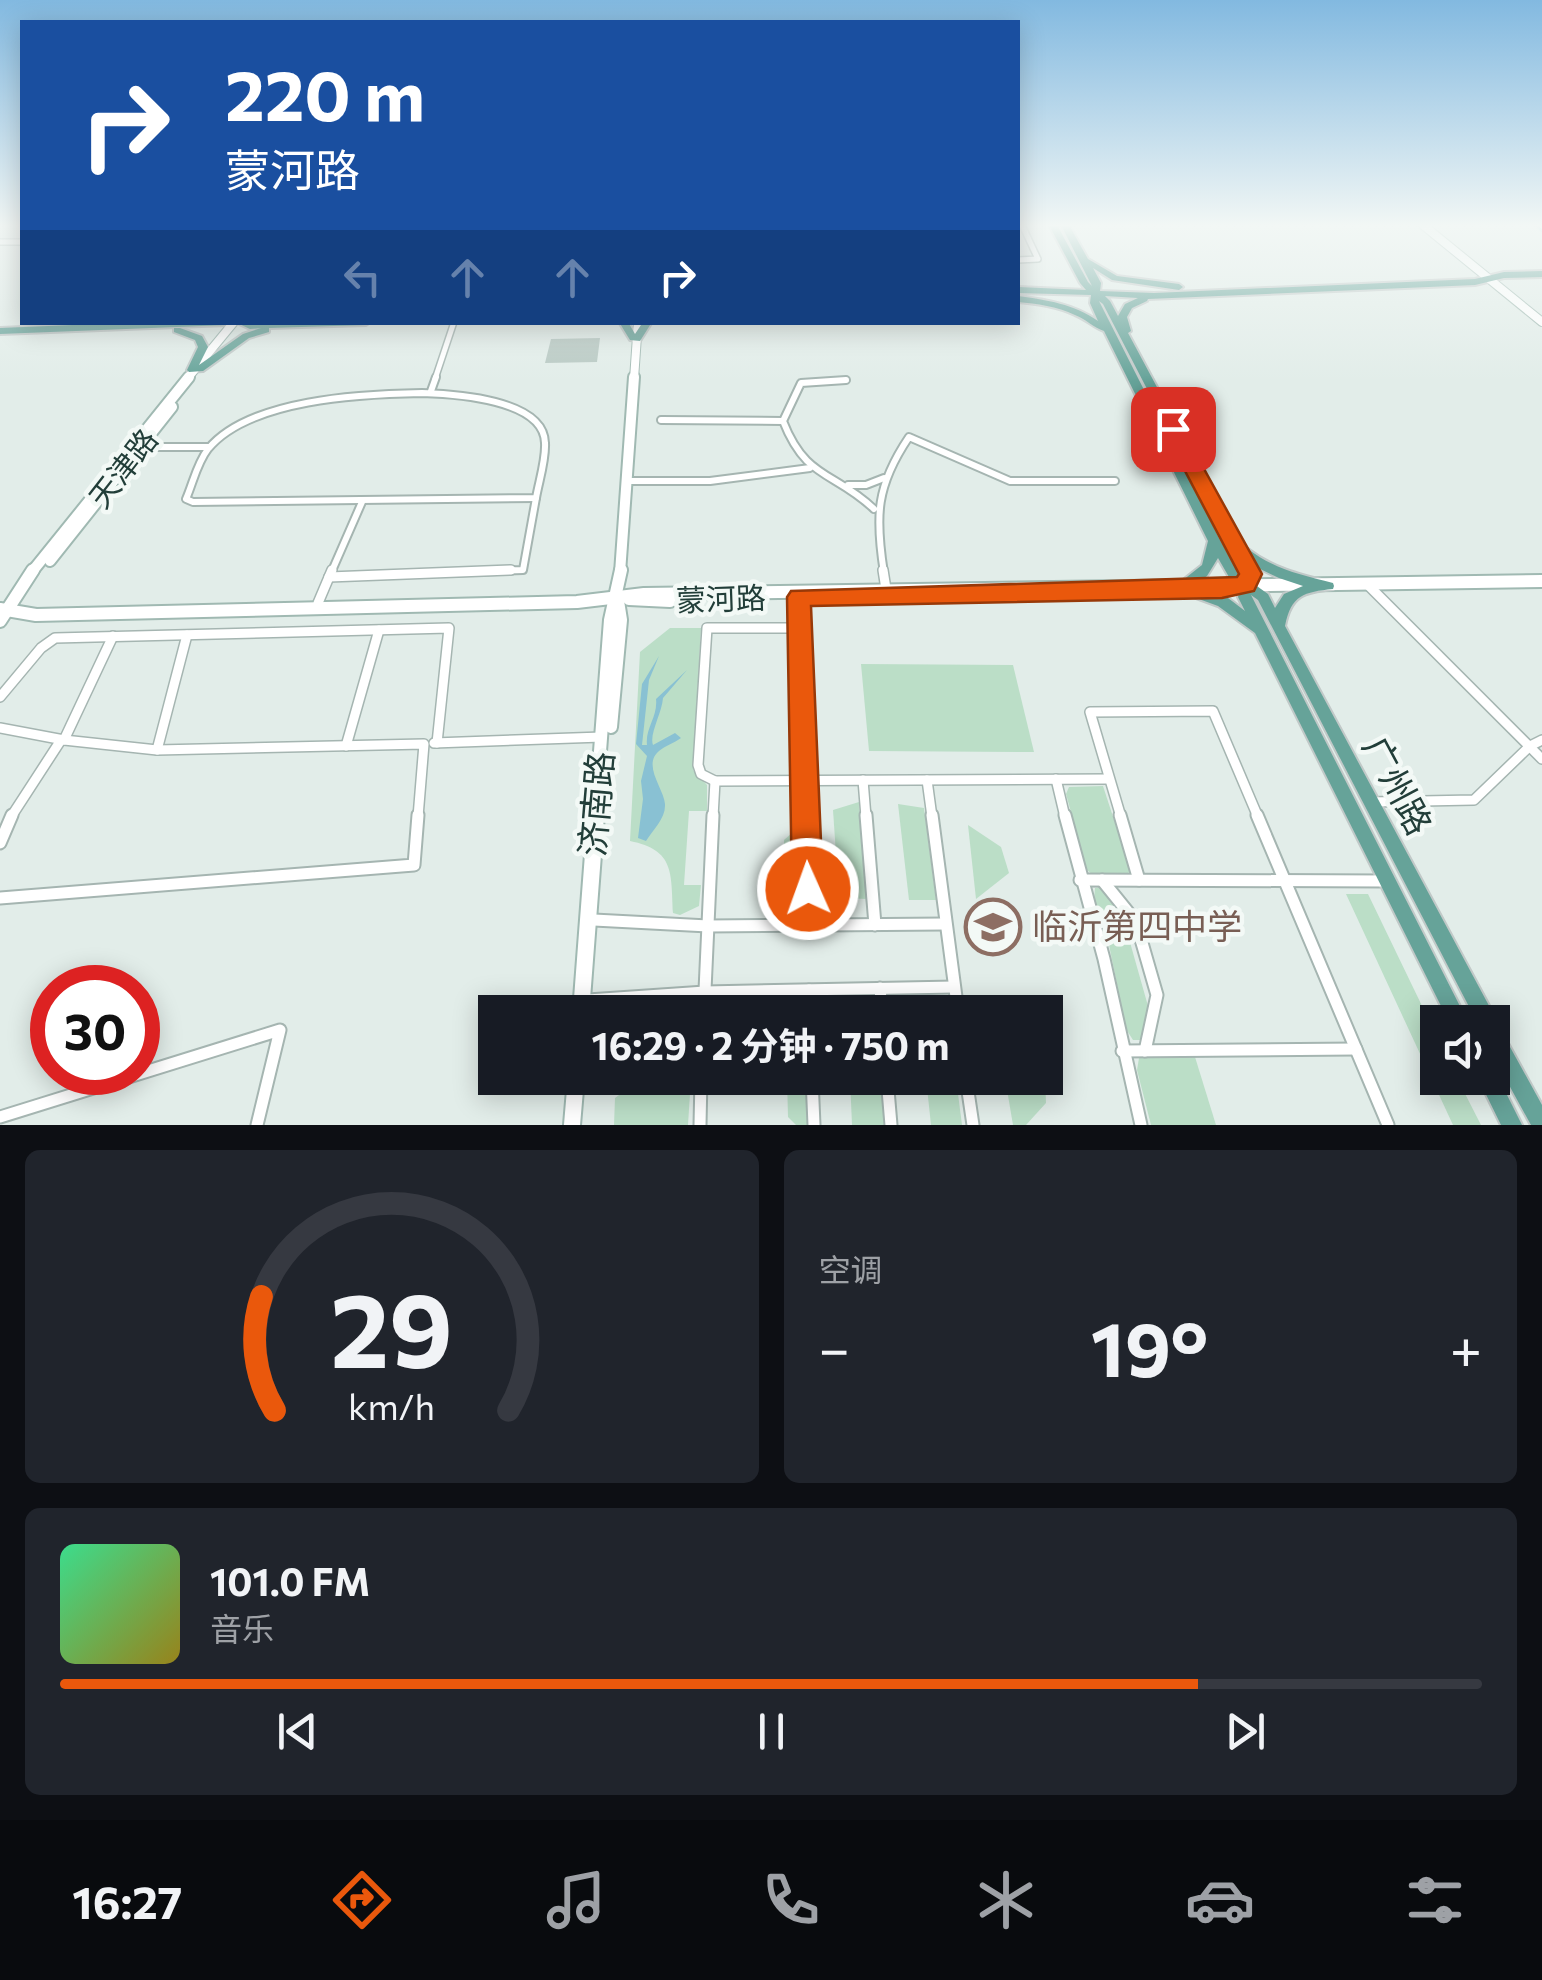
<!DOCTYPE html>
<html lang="zh">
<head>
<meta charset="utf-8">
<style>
  :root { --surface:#171b24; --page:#20242c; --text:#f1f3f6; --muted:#9ea1a6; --line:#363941; --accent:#ea580c }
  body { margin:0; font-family:Commissioner,"Noto Sans SC",sans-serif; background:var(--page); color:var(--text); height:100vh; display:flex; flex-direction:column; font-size:38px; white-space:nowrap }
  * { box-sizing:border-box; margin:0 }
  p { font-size:32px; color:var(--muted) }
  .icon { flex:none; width:55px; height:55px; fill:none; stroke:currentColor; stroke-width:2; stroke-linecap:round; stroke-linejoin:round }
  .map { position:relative; height:1125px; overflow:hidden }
  .sheet { display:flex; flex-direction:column; gap:25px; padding:25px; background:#0d0f14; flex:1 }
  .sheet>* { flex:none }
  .hud { position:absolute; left:20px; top:20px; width:1000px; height:305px; border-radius:0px; box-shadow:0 5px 25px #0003; background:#1a4fa0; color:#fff; overflow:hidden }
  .fabs { position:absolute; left:1420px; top:1005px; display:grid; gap:20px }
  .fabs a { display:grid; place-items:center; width:90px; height:90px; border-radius:0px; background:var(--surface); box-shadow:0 5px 25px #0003; font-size:50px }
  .speed { position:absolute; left:30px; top:965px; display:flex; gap:20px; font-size:50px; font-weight:700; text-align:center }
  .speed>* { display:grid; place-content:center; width:130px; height:130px; border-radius:50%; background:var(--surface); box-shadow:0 5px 25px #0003; line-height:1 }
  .speed .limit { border:15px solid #d22; background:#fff; color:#111 }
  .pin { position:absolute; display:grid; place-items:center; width:85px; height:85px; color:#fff; margin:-42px; border-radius:20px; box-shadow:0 5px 15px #0006 }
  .me { position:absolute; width:110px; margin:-55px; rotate:358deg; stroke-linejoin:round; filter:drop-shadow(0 0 8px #0008) }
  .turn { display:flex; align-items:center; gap:35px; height:210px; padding:0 40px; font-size:45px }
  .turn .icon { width:130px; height:130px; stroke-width:2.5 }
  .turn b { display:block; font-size:70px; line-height:85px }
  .lanes { display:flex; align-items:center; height:95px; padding:0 40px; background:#0003; justify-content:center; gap:50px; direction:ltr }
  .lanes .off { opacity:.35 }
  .big { font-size:75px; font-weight:700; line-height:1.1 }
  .sheet .tile { flex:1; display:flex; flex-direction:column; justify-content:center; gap:15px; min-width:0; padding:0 35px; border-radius:15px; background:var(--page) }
  .sheet .dial { align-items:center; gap:0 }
  .dial svg { height:260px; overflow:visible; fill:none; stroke:var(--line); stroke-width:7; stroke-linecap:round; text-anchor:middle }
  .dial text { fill:var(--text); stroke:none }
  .song { display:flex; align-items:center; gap:30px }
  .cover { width:120px; height:120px; border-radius:15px; background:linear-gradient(135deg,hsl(150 70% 55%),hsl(50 70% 35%)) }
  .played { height:10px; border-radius:5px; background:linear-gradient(90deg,var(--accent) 80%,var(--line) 80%) }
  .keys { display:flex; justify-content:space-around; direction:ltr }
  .heat { display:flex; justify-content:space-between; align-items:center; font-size:55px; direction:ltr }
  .sheet .tiles { flex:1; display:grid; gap:25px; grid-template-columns:1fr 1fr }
  .tile:last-child { grid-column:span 2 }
  .trip { position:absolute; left:478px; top:995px; width:585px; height:100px; border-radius:0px; background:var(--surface); box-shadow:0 5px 25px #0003; font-weight:700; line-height:100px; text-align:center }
  .tab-bar { display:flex; height:160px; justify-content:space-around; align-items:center; background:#090b0e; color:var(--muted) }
  .tab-bar .icon { width:70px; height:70px }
  .tab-bar .current { color:var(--accent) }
  .tab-bar b { font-size:45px; color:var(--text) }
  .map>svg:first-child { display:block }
</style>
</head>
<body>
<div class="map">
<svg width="1542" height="1125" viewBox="0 0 1542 1125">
  <rect width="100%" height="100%" fill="#e2ede9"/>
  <g fill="#bbdec7">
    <path d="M670,628H701L693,770L707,785V811H689L684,885H701L699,906L680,915L673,913C671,873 675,850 630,841L640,652Z"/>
    <path d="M861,664L1013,665L1034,752L869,751Z"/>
    <path d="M1103,786L1130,869L1128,875H1093L1087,870L1066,794L1069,787Z"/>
    <path d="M859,802L867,899L839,898L833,810Z"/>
    <path d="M898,804L924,808L936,900H909Z"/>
    <path d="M968,825L1001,847L1009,873L976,899Z"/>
    <path d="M800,826L803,915L784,914V840Z"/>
    <path d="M1102,887L1122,914L1148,1006L1143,1040H1133L1126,1029L1106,930L1094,900L1095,888Z"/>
    <path d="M1346,894H1368L1437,1037L1438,1078H1457L1481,1125H1453Z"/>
    <path d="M1195,1057L1216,1125H1151L1137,1070L1139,1058Z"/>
    <path d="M642,1078H691L688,1125H614L615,1098Z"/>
    <path d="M787,1078H807L809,1125H796L788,1117Z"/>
    <path d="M850,1078H881L885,1125H852Z"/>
    <path d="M926,1078H956L962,1125H931Z"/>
    <path d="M1005,1078H1045L1046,1103L1026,1125H1013Z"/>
  </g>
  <path fill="#89c1d3" d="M659,656L649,680L642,745H647C645,728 658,717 656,699L687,670L663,698C662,713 649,734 653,745L675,733L681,738C674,743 665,746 659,751C642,765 664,789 665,804C666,818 653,830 646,841L638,838L643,799L641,781L647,756L636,744L642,684Z"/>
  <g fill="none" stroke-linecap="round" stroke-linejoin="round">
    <path stroke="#89c1d3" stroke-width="2.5" d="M1536,225L1542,231"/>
  </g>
  <path fill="#b7c8c2" d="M600,338L597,362L545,363L551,339Z"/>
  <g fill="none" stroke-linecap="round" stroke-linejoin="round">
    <g stroke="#a5b5b1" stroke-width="8">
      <g id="street-far3">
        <path d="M0,242H22"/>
        <path d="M1018,260L1038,259L1022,225"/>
        <path d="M435,379L454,322"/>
      </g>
    </g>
    <g stroke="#a5b5b1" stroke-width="10">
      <g id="street-far2">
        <path d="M846,380L801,383L783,421C806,480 834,471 874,509"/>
        <path d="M431,391L436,377"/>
        <path d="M422,393C454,394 544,399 545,443C546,460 539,481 536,498L193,502L186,499C193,483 197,463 208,449C249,399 362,394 422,393Z"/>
        <path d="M661,420L783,421"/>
        <path d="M142,447H209"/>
        <path d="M626,481H710L810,468"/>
        <path d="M848,485H866L884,478"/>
        <path d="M331,573L362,502"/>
        <path d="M442,573L523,570L536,498"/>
        <path d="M884,573C875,516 876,486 909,437L1010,481H1115"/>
      </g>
    </g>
    <g stroke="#a5b5b1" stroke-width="12">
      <g id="street-far1">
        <path d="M883,570L886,589"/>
        <path d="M329,577L511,570"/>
        <path d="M1368,585L1542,759"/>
        <path d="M799,597L806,817"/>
        <path d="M318,603L332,570"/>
        <path d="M0,697L41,648L55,638L449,628L437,743"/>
        <path d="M0,728L64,740L157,750L424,744L418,817"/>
        <path d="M64,740L113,636"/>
        <path d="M434,743L602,737"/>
        <path d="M346,746L379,630"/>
        <path d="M157,750L187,635"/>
        <path d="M1056,779L1065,817"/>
        <path d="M863,780L866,817"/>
        <path d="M927,780L932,817"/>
        <path d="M715,781L701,774L698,765L707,628H799"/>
        <path d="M1370,802L1474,800L1530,746L1542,740"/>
        <path d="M11,817L61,740"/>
        <path d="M713,817L715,781L1109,779"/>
        <path d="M1121,817L1090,712L1213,711L1258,817"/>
      </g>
    </g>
    <g stroke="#a5b5b1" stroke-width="15">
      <g id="street">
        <path d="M806,815L809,925"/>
        <path d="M866,815L875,925"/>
        <path d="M932,815L958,1012"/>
        <path d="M1065,815L1104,959L1141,1125"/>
        <path d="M1120,815L1139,880"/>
        <path d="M1257,815L1388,1125"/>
        <path d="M0,843L12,815"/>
        <path d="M1080,880L1386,881"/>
        <path d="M1102,880L1136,922L1157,995L1145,1051"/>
        <path d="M0,898L414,865L418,815"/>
        <path d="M594,920L708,926L945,924"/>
        <path d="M880,988L882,1012"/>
        <path d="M809,990L810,1012"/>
        <path d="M588,1000L705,992L954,987"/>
        <path d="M704,1012L713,815"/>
        <path d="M1122,1051L1356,1049"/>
        <path d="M812,1078L814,1125"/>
        <path d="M887,1078L891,1125"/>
        <path d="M966,1078L973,1125"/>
        <path d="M0,1117L280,1030L257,1125"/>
        <path d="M700,1125L701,1078"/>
      </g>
    </g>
    <g stroke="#a0b9b2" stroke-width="10">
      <g id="secondary-far3">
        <path d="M1423,225L1542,322"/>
        <path d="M187,379L234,322"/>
        <path d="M634,379L638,322"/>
      </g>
    </g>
    <g stroke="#a0b9b2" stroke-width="14">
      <g id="secondary-far2">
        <path d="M50,561L172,407"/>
        <path d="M31,573L189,377"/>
        <path d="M620,573L634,377"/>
      </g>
    </g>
    <g stroke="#a0b9b2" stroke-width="16">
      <g id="secondary-far1">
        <path d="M629,599L670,601"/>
        <path d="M0,609L36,615L577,602L644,594L1542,581"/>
        <path d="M0,621L33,570"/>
        <path d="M611,727L621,620L618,601"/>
        <path d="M595,817L610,620L621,570"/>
      </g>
    </g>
    <g stroke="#a0b9b2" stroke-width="20">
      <g id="secondary">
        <path d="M581,1012L596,815"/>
        <path d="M572,1125L576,1078"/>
      </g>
    </g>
    <g stroke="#c1c9c8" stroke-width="4">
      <g id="primary">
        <path d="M1049,225H1057L1088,282L1092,286L1061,225H1069L1088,259L1117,276L1179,284L1183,287L1179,290L1112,280L1093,268L1101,283L1100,291L1154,293L1475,279L1504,272L1542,271V277L1504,278L1475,285L1148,299L1147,301L1132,308L1127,317L1131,331L1128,333L1243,548L1248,549C1274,569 1301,575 1333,583L1334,586L1333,589C1304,592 1291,595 1285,626L1494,1015L1496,1022L1495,1026L1499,1027L1542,1105V1125H1531L1492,1054V1022H1477L1258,600L1251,595L1468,1022H1449L1255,633L1218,606L1180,592L1178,584L1202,565L1208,541L1104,331C1094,328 1086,319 1075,315C1057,306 1037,304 1018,302V296C1047,300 1074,304 1098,321L1090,303L1091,295L1018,293V287L1086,290L1080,283ZM1105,296L1138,298L1125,304L1118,316L1110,301ZM1099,301L1103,304L1244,576L1237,571L1220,540ZM1218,558L1229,577L1241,587L1238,597L1245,611L1228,598L1191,586L1207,576ZM1252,565L1279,578L1303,586L1284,594L1275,608L1268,594L1254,584L1257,574Z"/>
        <path d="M144,322H231L227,325L0,334V328Z"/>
        <path d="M235,322L251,323L370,322L366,325L269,328V332L249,338L203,371L189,372L187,370L198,347L195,340L174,332V328H180L202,336L208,347L199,365L243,334L261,328L250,329Z"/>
        <path d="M619,322H628L635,334L643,322H652L640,341L630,340Z"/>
        <path d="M1492,1070L1495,1071L1522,1125H1501L1478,1078H1492Z"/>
      </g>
    </g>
    <use href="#street-far3" stroke="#fff" stroke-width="5"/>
    <use href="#street-far2" stroke="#fff" stroke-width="6"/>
    <use href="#street-far1" stroke="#fff" stroke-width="9"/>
    <use href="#street" stroke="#fff" stroke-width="11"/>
    <use href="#secondary-far3" stroke="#fff" stroke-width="8"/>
    <use href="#secondary-far2" stroke="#fff" stroke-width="10"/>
    <use href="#secondary-far1" stroke="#fff" stroke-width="12"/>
    <use href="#secondary" stroke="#fff" stroke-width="16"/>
    <use href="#primary" fill="#66a399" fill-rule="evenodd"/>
  </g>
  <linearGradient id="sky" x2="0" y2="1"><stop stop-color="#82b9e0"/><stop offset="0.59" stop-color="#f2f7f5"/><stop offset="1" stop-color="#f2f7f5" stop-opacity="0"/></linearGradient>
  <rect width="1542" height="382" fill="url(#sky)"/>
  <path fill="#ea580c" stroke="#983908" stroke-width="2.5" d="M1173,423L1182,429L1262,574L1254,591L1222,598L811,606L823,889L818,900L808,904L797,900L792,889L787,597L791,591L1237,577L1239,574L1163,429Z"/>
  <defs>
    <g id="school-ring" transform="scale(2.875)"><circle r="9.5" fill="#f3f9f6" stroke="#8d6e63" stroke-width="1.5"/><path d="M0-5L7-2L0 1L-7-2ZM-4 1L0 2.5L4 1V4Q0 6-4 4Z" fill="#8d6e63"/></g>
  </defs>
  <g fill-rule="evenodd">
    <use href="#school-ring" x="993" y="927"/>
  </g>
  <g text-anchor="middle" stroke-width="9" stroke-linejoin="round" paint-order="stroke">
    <g font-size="30" fill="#223e39" stroke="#f3f9f6">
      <text transform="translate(124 469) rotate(-52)" y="10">天津路</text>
      <text transform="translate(721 600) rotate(-2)" y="10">蒙河路</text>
    </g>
    <g font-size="35" fill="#223e39" stroke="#f3f9f6">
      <text transform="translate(1397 786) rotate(62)" y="12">广州路</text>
      <text transform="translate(597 804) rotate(-85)" y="12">济南路</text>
    </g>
    <g font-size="35" fill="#785e54" stroke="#f3f9f6" text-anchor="start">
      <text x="1032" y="939">临沂第四中学</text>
    </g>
  </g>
</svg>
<div class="fabs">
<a><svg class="icon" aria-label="sound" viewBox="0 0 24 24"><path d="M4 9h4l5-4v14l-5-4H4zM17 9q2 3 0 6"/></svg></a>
</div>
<div class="speed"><div class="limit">30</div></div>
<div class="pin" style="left:1173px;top:429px;background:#d93025"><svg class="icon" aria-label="arrive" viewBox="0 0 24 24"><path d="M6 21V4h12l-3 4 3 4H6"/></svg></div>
<svg class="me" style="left:808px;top:889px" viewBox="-20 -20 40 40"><circle r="17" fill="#ea580c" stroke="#fff" stroke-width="3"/><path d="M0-11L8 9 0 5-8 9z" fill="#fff"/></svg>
<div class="trip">16:29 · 2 分钟 · 750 m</div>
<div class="hud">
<div class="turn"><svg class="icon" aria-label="right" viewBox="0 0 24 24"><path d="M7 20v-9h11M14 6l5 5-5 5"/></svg><div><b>220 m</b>蒙河路</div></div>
<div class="lanes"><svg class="icon off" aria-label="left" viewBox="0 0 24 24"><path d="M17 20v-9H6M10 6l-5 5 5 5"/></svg><svg class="icon off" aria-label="ahead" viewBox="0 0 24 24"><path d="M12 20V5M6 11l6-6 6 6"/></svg><svg class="icon off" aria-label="ahead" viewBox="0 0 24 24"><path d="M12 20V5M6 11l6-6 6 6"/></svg><svg class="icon" aria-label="right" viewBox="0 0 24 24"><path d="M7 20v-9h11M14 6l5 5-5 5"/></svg></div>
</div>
</div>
<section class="sheet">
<div class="tiles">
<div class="tile dial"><svg viewBox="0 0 100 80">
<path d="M14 69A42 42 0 1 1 86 69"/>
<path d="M14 69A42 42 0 0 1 10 34" stroke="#ea580c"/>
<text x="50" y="56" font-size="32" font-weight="700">29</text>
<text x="50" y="72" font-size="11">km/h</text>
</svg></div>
<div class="tile"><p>空调</p>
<div class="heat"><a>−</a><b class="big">19°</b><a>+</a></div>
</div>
<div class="tile">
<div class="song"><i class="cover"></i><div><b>101.0 FM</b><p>音乐</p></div></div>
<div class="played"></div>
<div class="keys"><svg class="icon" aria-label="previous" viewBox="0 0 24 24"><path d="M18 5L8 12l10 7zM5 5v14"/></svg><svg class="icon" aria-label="pause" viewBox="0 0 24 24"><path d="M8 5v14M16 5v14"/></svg><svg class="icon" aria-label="next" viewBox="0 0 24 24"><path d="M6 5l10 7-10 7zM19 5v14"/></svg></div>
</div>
</div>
</section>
<nav class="tab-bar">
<b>16:27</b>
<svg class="icon current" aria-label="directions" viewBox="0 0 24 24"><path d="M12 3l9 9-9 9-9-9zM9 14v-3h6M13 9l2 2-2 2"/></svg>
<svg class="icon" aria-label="music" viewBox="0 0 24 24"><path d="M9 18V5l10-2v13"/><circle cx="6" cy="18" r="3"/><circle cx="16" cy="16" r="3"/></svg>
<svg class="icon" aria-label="phone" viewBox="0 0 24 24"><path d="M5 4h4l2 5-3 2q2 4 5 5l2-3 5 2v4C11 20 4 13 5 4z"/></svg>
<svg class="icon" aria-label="climate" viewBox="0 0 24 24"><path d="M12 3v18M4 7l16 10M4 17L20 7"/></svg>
<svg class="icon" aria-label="car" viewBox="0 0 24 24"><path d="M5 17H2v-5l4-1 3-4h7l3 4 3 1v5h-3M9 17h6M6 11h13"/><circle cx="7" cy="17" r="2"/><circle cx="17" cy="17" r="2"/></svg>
<svg class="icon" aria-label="filters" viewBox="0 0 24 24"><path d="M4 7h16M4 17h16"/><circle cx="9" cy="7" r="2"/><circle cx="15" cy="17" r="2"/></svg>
</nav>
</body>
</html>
